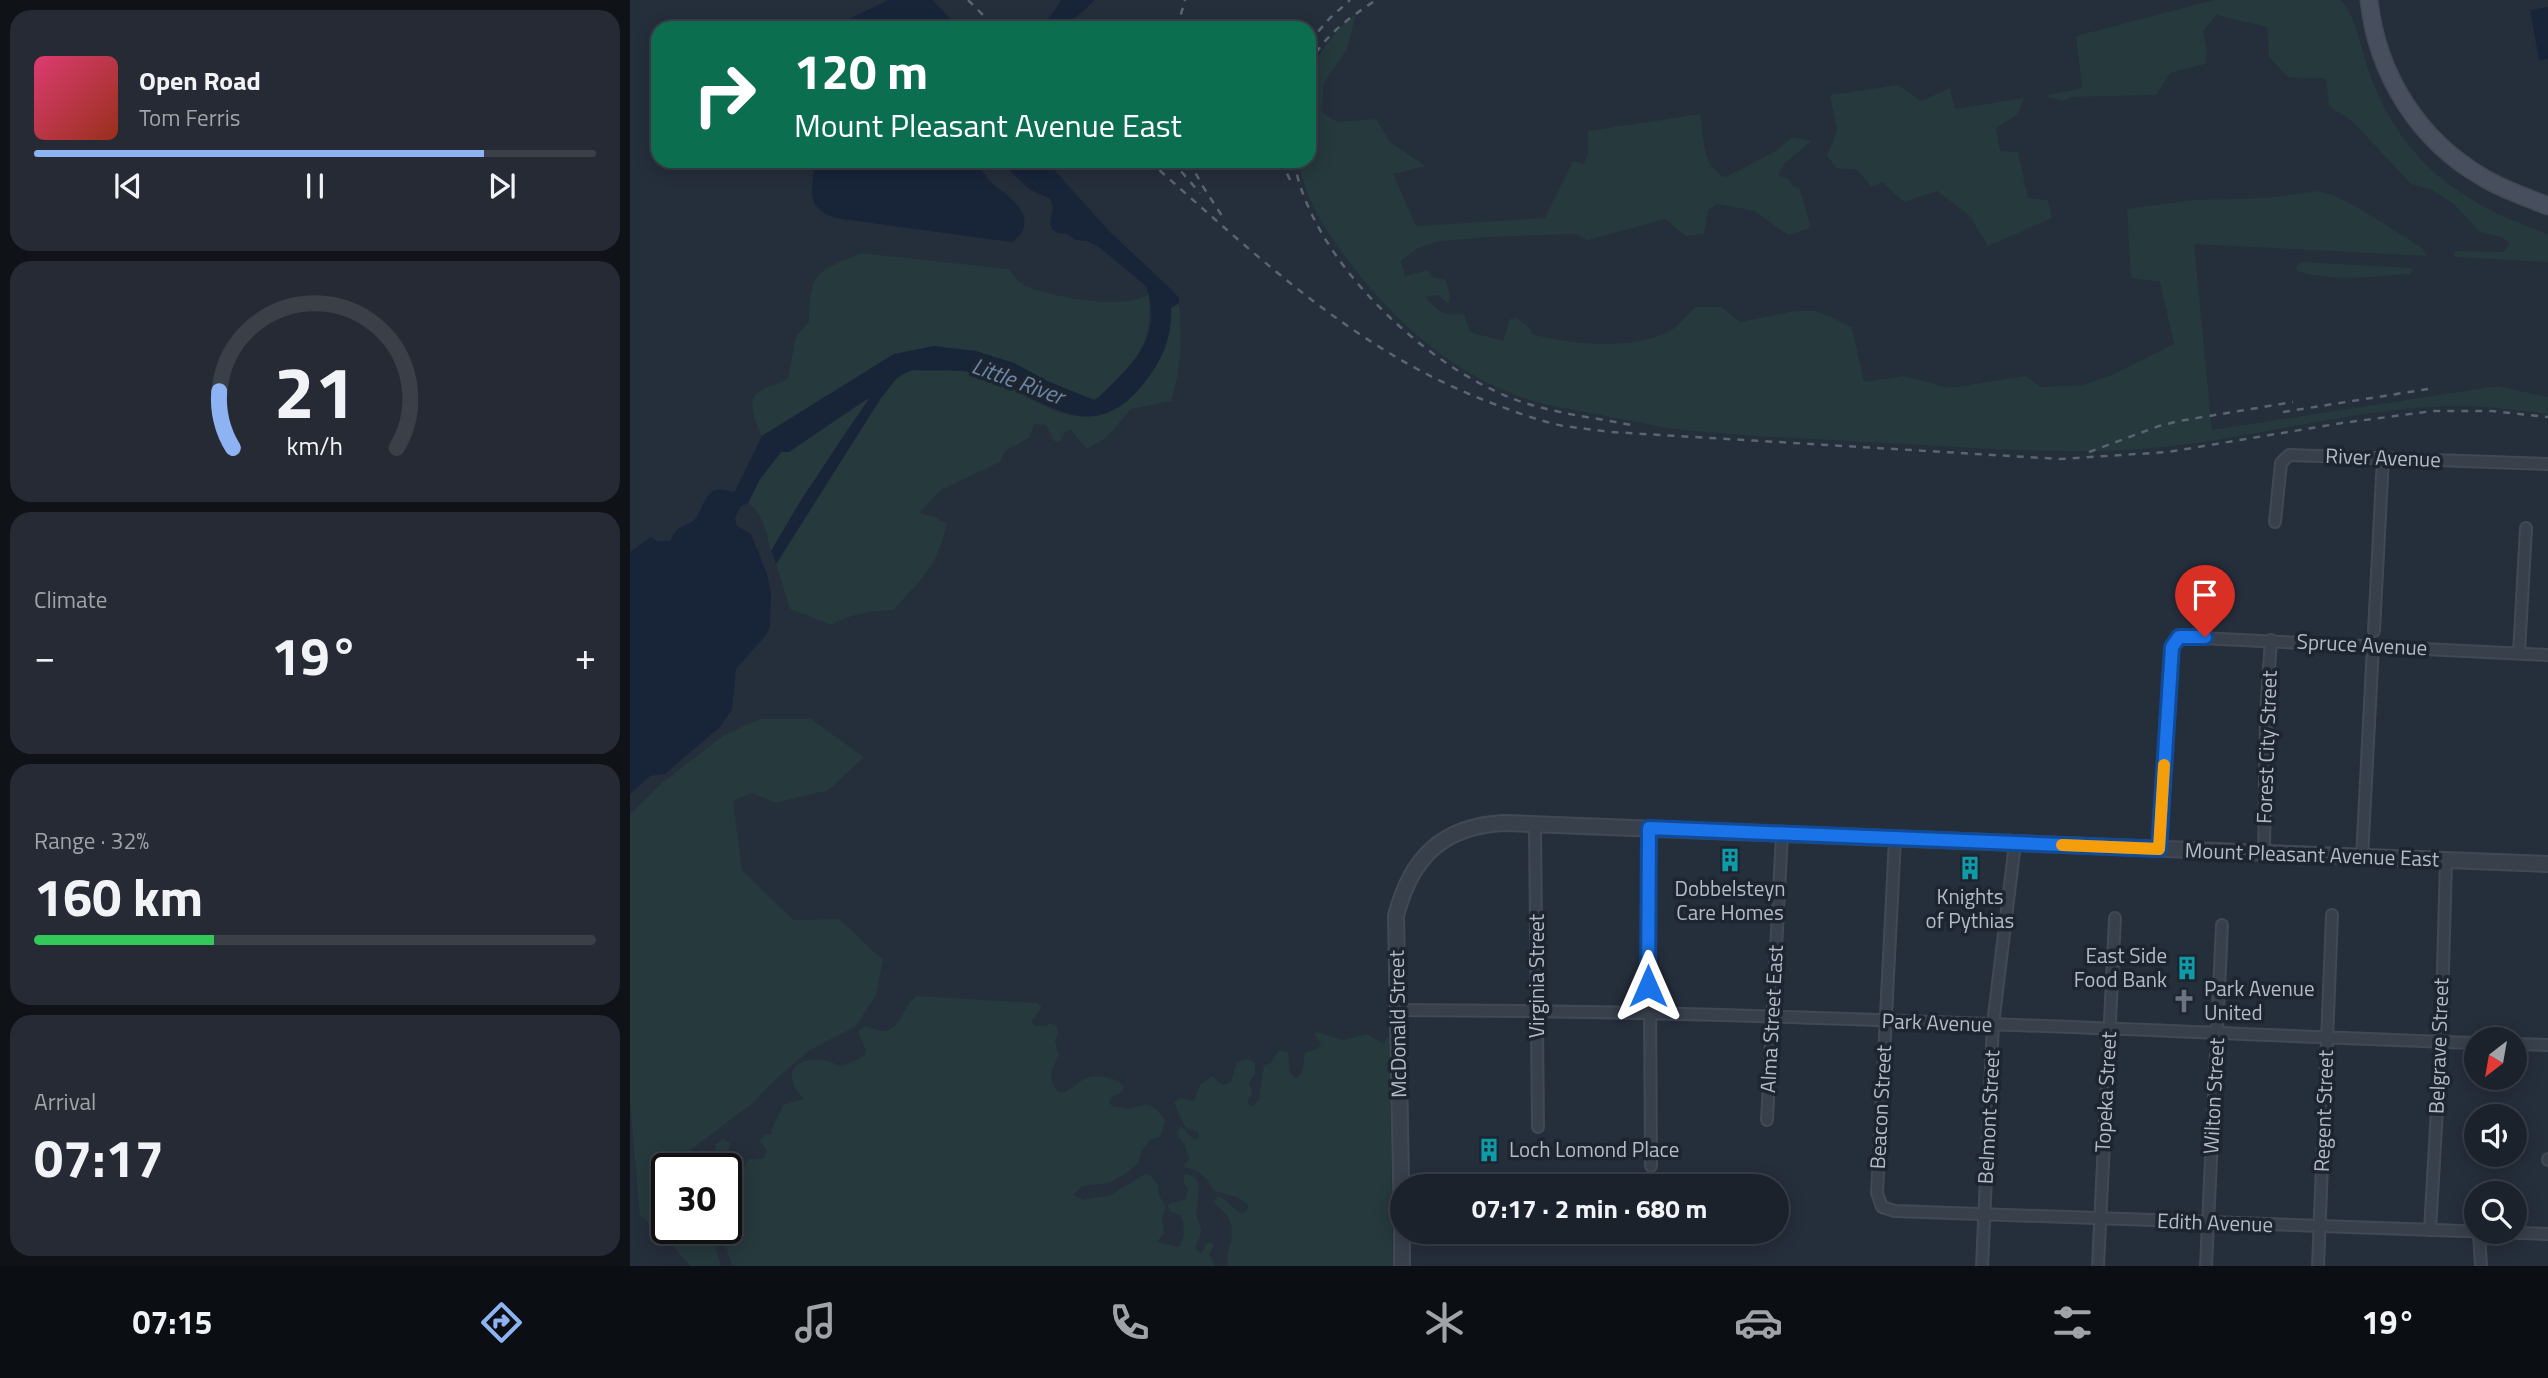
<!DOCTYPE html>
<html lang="en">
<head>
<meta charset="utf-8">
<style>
  :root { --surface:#1c222c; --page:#252a34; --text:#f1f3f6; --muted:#a0a4a9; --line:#3a3f48; --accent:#8eb3f2 }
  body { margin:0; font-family:"Titillium Web",sans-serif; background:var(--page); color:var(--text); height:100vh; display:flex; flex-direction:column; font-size:26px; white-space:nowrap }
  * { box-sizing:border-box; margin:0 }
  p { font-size:23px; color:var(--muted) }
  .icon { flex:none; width:38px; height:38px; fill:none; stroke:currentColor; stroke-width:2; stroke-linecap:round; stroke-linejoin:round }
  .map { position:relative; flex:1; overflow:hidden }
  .drawer { display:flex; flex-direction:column; gap:10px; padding:10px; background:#0f1318; width:630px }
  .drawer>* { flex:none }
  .banner { position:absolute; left:21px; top:21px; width:665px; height:147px; border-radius:21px; box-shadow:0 4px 18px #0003,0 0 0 2px var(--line); background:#0b6e4f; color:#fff; overflow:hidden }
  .needle { width:46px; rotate:211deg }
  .controls { position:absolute; left:1834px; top:1027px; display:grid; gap:14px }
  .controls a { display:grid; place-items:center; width:63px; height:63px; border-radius:50%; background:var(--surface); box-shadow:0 4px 18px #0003,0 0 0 2px var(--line); font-size:35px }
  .speed { position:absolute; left:21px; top:1153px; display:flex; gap:14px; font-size:35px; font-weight:700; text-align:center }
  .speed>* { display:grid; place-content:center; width:91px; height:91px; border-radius:50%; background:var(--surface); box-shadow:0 4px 18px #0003,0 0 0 2px var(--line); line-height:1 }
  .speed .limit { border:4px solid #111; border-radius:10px; background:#fff; color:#111 }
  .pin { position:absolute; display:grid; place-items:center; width:60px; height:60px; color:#fff; margin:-72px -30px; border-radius:50% 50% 50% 0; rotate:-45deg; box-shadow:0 0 7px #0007 }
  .pin .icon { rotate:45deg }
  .me { position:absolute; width:77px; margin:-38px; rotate:0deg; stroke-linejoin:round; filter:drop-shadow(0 0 5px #0008) }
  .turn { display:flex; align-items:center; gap:24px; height:147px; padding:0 28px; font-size:32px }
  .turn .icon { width:91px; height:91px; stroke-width:2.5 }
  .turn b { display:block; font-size:49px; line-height:60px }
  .big { font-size:52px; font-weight:700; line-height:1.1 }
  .drawer .widget { flex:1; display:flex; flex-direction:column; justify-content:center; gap:10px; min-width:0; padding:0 24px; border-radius:21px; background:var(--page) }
  .drawer .dial { align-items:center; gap:0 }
  .dial svg { height:182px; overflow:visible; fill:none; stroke:var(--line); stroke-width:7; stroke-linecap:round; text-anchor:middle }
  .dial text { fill:var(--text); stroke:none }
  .song { display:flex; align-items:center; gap:21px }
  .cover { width:84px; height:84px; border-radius:10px; background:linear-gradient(135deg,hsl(340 70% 55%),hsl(10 70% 35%)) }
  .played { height:7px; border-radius:4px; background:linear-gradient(90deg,var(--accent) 80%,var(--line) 80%) }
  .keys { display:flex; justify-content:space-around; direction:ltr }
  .heat { display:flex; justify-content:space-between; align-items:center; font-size:38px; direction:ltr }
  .charge { height:10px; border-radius:5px; background:linear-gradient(90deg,#34c759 32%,var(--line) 0) }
  .trip { position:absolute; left:760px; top:1174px; width:399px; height:70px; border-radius:35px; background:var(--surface); box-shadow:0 4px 18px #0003,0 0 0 2px var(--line); font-weight:700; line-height:70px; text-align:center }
  .tab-bar { display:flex; height:112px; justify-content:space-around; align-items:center; background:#0b0e12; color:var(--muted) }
  .tab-bar .icon { width:49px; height:49px }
  .tab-bar .active { color:var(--accent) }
  .tab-bar b { font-size:32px; color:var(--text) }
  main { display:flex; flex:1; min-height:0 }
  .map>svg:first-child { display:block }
</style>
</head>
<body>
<main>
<section class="drawer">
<div class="widget">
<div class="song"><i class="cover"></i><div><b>Open Road</b><p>Tom Ferris</p></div></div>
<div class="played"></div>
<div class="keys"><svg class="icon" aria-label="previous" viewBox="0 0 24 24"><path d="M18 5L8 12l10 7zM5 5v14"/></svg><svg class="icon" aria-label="pause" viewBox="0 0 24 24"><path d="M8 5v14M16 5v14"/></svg><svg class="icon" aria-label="next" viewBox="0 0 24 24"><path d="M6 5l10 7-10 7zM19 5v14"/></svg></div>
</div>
<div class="widget dial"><svg viewBox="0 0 100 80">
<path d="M14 69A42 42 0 1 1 86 69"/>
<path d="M14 69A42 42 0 0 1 8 44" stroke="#8eb3f2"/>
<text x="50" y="56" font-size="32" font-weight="700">21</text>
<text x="50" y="72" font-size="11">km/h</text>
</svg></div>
<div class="widget"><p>Climate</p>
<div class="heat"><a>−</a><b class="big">19°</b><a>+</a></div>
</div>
<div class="widget"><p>Range · 32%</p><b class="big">160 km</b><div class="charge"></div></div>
<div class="widget"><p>Arrival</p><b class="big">07:17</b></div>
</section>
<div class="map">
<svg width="1918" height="1266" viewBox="0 0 1918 1266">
  <rect width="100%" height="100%" fill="#252e3b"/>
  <g fill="#26393c">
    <path d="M1584,0H1711C1729,22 1731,53 1742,80C1775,165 1835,205 1918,234V262L1824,257L1825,251L1873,252L1880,243L1871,237L1850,232L1825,205L1802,190L1781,184L1723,122L1699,106L1696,79L1658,77L1639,57L1637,27L1586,15L1573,31L1577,52L1575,64L1540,73L1526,95L1441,97L1433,101L1414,96L1452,88L1446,36Z"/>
    <path d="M726,14L717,49L694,83L692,112L707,122L746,119L760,142L796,166L763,174L786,226L915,218L943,161L954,164L958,153V131L1070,114C1074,136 1072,170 1096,177L1144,152L1163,137L1182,141L1154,164L1148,175L1159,179L1163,186L1170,189L1181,228L1158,235L1124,211L1087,204L1078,211L1074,234L1056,236L1035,219L958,240L946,234L856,237L805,242L787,249L771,261L775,276L798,270L802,277L816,280L820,295L819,304L808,295L795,297C809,312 813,316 834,314L840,332L873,341L880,319L887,318L899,327L902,334C942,345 1006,351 1043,329C1049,325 1059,313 1066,307H1091L1110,322L1165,311H1187L1222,327L1234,382L1273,376L1319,388L1396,376L1411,387L1453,385L1481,375L1544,344L1530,282L1501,278L1497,209L1563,200L1636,198L1687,191L1703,195L1727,207L1791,247L1798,256L1564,244L1582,430L1868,386L1918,397V414C1886,410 1854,406 1822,406C1712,409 1605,445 1495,450C1414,454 1334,447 1254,443C1188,439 1120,437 1054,430C1030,428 1005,421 980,417C946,410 912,406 880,393C815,366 762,319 721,264C699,235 673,198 669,161H679V76C689,53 705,28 726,14Z"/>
    <path d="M1268,85L1291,101L1320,88L1325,109L1394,98L1387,115L1366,128L1370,151L1388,152L1398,198L1418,200L1422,218L1358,246L1340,216L1307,191L1274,202L1252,182L1242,187L1227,170L1206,168L1197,156L1207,131L1200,95Z"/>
    <path d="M231,253L378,269C383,274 388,282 394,285C420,297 495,311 519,294C523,350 505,360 469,397L464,400L417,381L384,363L304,346L264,354L132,436C126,423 113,399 132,390C141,385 149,384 158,378L166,336L179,322C180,270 186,273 231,253Z"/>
    <path d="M1673,262L1781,268L1783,271L1779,274C1741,277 1704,282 1666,271L1667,265Z"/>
    <path d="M549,303C552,338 552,368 541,401L501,409L476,438L457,449L441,430L435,432L430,441H424L416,425L404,424L399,438L375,451L370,462L311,490L289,513L305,517L317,524C306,568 293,578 263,610C241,611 220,614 201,625L160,609L146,564L251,398L266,379L273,374L283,370C303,371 334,368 352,375C384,386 412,411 446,416C500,424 543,355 541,308Z"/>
    <path d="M242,396L212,437L141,551C136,535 134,513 118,503L130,479L151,452L159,451Z"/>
    <path d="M130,719H181L234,757L199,790L145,803L122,793L103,801L112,870L163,920L209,919L253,960L246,996L225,1027L180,1050L146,1079L124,1102L62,1149L59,1169H37V1228L77,1229L83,1237L91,1266H60L37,1239L10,1215L0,1102V814L32,783L94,735Z"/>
    <path d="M287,996L407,1003L412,1007L402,1021L404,1026H415L420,1023L427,1026L428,1034L425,1041L429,1055C422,1068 415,1082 431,1093C441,1091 447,1082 456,1078C468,1074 488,1077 494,1087L491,1093L482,1097L479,1103L482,1106L499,1109L516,1104L526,1109L535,1120L531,1137L520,1140L511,1152L509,1162L497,1173L479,1183L452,1186L443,1195L453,1200L481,1195L515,1174L520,1175L528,1184L529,1195L536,1207L532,1218L534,1233L527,1242L548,1247C555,1242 555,1224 551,1216L539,1211L538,1204L556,1199L558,1189L553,1182L555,1174C579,1176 564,1203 567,1217C568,1223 572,1226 571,1233C569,1239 566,1243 566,1249L571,1253L577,1243H582L584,1246L579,1254L585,1266H103L98,1255L94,1229L96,1228V1169H88L84,1156L86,1144L93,1139L100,1143L98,1158L110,1172L119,1159H133L137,1151L129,1140L135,1135H142L141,1130L153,1105L174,1099C142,1068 179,1048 211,1067L234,1056L236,1050L229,1035V1030L236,1026C241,1027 247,1031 252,1031C270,1032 274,1003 287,996Z"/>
    <path d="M686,1032L713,1040L737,1034L754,1044L756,1038L759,1036L763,1266H597C596,1247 609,1232 596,1214C592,1209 587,1207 583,1202L587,1197H591L611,1214L616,1211L619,1206L607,1197L584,1191L578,1180L567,1171L555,1167V1163L560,1159C556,1153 557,1148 554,1143C551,1139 548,1138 547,1132L550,1127L553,1128L564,1140L569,1137V1133L555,1127L544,1103L551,1098L564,1101L570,1085L582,1076L593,1085L601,1082L606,1064L615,1059L621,1060L625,1064V1073L619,1083C622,1090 624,1094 618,1100V1104L623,1106L629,1099L634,1065L641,1063L649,1050L658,1052L660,1074L666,1078L672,1073L675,1053L688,1049L691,1043L684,1035Z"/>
  </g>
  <g fill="#182539">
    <path d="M258,0H303L328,28H201Z"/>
    <path d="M431,0H465C444,20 435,28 406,28L420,17Z"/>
    <path d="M1918,7V59L1909,60L1900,10Z"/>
    <path d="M185,161H346C350,168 354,174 359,180C372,194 401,206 393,230C390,236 387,239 381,242L205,218C173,206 183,189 185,161Z"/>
    <path d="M370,161H416L480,232L544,292L549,298V303L541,308C542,337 533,359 515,382C461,452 413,397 353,375C335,368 303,371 283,370L273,374L266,379L251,398L146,564L141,551L171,500L240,397L159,452H151L130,479L118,503L111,506L105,518L107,526L121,534L137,574L141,592L140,627L136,635L106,669L102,709L90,727L35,774L20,776L0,794V552L21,537L27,541H40C42,538 43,534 46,531C51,525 60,525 65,519C76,504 75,482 102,492L105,491L132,436L264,354L304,346L346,351L384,363L417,381L464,400L469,397C502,364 534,339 516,286L469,247L457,241L446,240L437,234L428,233L422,229L420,222L423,207L420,199L399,189Z"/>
  </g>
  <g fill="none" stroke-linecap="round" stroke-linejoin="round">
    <g stroke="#414954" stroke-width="14">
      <g id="minor">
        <path d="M1645,522L1651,463L1659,455L1918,464"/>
        <path d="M1744,631L1753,457"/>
        <path d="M1889,653L1896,528"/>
        <path d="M905,825L908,1127"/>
        <path d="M1019,828L1021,1166"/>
        <path d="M1265,839L1247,1193L1252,1207L1265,1211L1918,1234"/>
        <path d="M1529,849L1542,647L1549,637L1918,655"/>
        <path d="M1634,853L1636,714L1641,640"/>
        <path d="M1732,858L1743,646"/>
        <path d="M768,1010C1128,1011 1487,1030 1846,1043"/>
        <path d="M1885,1044L1918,1045"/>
        <path d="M1137,1120L1152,834"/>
        <path d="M1918,1160V1159"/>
        <path d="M1800,1230L1811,1041L1816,861"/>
        <path d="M1849,1232L1851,1266"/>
        <path d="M1352,1266L1363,1024L1385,844"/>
        <path d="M1468,1266L1485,918"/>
        <path d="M1576,1266L1592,925"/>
        <path d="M1688,1266L1702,915"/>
      </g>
    </g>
    <g stroke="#414954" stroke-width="18">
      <g id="tertiary">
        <path d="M772,1231L766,916C781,857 813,826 874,823L1918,864"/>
        <path d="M772,1232V1266"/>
      </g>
    </g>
    <g stroke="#414954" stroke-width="19">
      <path id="secondary" d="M1739,0C1747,75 1789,141 1854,178C1874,190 1896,197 1918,206"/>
    </g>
    <use href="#minor" stroke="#38404c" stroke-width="10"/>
    <use href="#tertiary" stroke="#38404c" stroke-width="14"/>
    <use href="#secondary" stroke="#474f5e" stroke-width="16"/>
    <g stroke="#5a6472" stroke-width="2.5" stroke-dasharray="7 7" stroke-linecap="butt">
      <path d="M338,0L366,28"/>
      <path d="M547,28L555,0"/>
      <path d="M679,42L700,18L720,0"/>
      <path d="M679,65C693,36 719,18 746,0"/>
      <path d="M519,161C627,256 729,355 867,405C888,413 910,421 933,426C949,428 965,430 981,432L1430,459L1538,452L1712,423L1803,411H1862L1918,417"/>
      <path d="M542,161L570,193"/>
      <path d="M559,161L572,185L594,219"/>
      <path d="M651,161L663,186"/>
      <path d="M664,161C681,259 792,363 881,398C919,413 962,417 1001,425"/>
      <path d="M1653,412L1798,389"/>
      <path d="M1459,452L1529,426L1549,421L1663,402"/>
    </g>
  </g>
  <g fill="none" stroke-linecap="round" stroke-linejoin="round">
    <g stroke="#114b97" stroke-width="18">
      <path id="route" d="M1018,986L1019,828L1529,849L1542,647L1549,637H1575"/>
    </g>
    <use href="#route" stroke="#1a73e8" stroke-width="12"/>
    <path stroke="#f59e0b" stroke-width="12" d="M1432,845L1529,849L1534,765"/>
  </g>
  <defs>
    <g id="building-bare" transform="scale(1.89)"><path d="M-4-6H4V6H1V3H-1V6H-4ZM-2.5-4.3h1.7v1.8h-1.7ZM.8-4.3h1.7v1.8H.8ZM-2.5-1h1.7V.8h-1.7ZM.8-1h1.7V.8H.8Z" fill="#0f9aa8" stroke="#1d2530" stroke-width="2.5" paint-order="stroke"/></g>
    <g id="church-bare" transform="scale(1.89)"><path d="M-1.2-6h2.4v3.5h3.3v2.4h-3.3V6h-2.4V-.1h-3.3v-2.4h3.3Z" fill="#6b7280" stroke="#1d2530" stroke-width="2.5" paint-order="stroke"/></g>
  </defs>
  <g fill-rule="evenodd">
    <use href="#building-bare" x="1100" y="860"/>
    <use href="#building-bare" x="1340" y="868"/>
    <use href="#building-bare" x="1557" y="968"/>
    <use href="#church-bare" x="1554" y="1001"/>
    <use href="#building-bare" x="859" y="1150"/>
  </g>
  <g text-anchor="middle" stroke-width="7" stroke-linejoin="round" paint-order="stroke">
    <g font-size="21" fill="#b4bbc7" stroke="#1d2530">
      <text transform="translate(1753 458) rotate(2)" y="7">River Avenue</text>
      <text transform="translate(1732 645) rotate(3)" y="7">Spruce Avenue</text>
      <text transform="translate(1637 747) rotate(-88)" y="7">Forest City Street</text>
      <text transform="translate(1682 855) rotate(2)" y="7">Mount Pleasant Avenue East</text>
      <text transform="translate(907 976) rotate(-90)" y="7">Virginia Street</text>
      <text transform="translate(1142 1019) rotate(-87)" y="7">Alma Street East</text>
      <text transform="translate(1307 1023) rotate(2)" y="7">Park Avenue</text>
      <text transform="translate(768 1024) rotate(-91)" y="7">McDonald Street</text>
      <text transform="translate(1809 1046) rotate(-88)" y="7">Belgrave Street</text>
      <text transform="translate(1476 1092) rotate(-87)" y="7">Topeka Street</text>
      <text transform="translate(1584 1096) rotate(-87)" y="7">Wilton Street</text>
      <text transform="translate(1251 1107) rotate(-87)" y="7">Beacon Street</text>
      <text transform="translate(1694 1111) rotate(-88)" y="7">Regent Street</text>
      <text transform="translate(1359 1117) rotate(-87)" y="7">Belmont Street</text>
      <text transform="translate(1585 1223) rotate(2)" y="7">Edith Avenue</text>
    </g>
    <g font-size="21" fill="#b4bbc7" stroke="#1d2530">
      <text x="1100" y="896">Dobbelsteyn<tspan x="1100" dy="24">Care Homes</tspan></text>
      <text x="1340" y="904">Knights<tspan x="1340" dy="24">of Pythias</tspan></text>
      <text x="1537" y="963" text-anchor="end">East Side<tspan x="1537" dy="24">Food Bank</tspan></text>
      <text x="1574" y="996" text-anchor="start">Park Avenue<tspan x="1574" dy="24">United</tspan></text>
      <text x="879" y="1157" text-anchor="start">Loch Lomond Place</text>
    </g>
    <g font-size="23" font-style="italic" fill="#6f85a4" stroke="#1d2530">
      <text transform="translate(388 381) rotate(20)" y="8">Little River</text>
    </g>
  </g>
</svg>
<div class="controls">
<a><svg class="needle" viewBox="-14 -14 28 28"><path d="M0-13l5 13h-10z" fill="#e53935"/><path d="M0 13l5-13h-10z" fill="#a0a4a9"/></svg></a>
<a><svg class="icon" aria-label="sound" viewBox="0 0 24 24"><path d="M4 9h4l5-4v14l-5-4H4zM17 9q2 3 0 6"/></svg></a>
<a><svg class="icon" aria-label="search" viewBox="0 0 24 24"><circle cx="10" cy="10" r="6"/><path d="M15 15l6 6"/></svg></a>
</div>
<div class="speed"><div class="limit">30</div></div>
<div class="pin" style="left:1575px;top:637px;background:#d93025"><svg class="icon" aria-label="arrive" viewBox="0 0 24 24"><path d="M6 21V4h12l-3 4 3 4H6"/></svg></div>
<svg class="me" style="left:1018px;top:986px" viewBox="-20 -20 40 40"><path d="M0-17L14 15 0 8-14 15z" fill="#1a73e8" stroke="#fff" stroke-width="4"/></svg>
<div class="trip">07:17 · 2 min · 680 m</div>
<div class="banner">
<div class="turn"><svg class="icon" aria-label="right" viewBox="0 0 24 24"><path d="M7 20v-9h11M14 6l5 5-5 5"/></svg><div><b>120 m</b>Mount Pleasant Avenue East</div></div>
</div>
</div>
</main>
<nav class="tab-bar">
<b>07:15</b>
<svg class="icon active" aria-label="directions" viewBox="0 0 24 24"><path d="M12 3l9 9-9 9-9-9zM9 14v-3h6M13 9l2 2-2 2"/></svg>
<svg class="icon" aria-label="music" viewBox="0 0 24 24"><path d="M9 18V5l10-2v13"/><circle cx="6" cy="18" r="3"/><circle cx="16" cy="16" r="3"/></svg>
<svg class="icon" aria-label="phone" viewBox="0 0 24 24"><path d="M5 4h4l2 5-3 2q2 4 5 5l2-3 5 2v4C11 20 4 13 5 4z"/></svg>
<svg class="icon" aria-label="climate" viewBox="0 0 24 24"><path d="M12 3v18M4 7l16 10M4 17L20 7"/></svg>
<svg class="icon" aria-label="car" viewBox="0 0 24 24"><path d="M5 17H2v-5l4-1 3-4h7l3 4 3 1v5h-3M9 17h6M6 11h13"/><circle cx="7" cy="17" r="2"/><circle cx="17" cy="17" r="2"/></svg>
<svg class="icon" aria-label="filters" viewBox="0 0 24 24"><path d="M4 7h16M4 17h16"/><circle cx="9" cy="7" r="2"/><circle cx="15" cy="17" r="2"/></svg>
<b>19°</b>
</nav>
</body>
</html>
